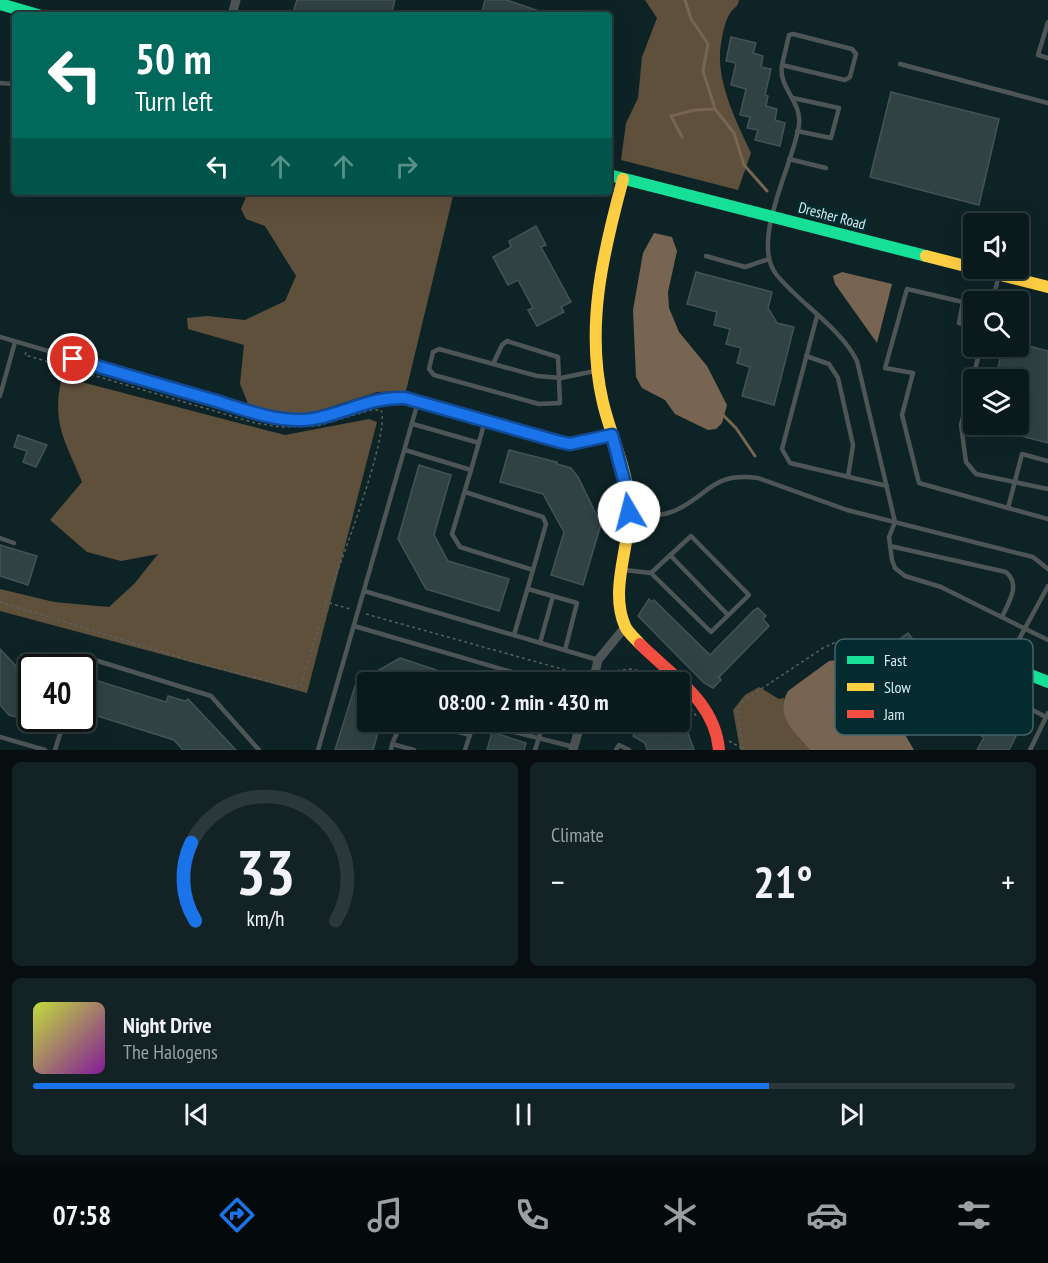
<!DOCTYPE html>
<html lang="en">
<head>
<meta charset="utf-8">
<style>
  :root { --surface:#0a1a1c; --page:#132325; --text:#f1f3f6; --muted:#99a1a3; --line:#2a383b; --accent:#1a73e8 }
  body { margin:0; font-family:"PT Sans Narrow",sans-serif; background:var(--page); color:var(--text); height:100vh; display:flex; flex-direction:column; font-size:22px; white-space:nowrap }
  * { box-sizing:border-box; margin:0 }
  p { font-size:20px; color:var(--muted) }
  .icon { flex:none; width:33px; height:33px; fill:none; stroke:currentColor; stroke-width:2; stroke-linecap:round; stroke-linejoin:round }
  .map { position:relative; height:750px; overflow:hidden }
  .sheet { display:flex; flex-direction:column; gap:12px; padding:12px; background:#060e0f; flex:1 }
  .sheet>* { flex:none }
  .banner { position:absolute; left:12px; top:12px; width:600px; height:183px; border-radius:6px; box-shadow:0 6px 24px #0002,0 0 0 2px var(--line); background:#00695c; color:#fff; overflow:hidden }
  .fabs { position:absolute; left:963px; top:213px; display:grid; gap:12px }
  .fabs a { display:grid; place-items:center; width:66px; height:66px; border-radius:6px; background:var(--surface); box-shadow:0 6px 24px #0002,0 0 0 2px var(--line); font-size:30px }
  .speed { position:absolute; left:18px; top:654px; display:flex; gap:12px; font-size:30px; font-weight:700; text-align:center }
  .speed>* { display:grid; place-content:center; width:78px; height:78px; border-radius:50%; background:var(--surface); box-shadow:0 6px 24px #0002,0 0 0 2px var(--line); line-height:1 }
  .speed .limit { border:3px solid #111; border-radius:9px; background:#fff; color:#111 }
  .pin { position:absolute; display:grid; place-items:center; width:51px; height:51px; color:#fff; margin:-26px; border:3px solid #fff; border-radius:50%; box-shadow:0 2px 6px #0007 }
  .me { position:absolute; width:66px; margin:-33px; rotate:352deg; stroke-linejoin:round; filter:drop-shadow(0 0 4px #0008) }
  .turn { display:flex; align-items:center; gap:21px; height:126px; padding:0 24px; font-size:27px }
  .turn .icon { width:78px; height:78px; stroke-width:2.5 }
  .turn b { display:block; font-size:42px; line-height:51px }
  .lanes { display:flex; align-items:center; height:57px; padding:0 24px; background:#0003; justify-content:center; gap:30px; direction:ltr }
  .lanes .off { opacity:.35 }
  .big { font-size:45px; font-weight:800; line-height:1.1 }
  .sheet .tile { flex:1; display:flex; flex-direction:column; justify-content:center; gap:9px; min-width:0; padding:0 21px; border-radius:9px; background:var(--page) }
  .sheet .dial { align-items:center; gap:0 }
  .dial svg { height:156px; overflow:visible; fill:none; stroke:var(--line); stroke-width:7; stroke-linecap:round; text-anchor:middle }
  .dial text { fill:var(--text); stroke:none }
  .song { display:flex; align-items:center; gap:18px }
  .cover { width:72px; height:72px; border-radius:9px; background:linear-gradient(135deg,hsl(70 70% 55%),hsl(290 70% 35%)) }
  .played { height:6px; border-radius:3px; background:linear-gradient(90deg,var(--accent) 75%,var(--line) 75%) }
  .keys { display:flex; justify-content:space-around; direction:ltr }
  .heat { display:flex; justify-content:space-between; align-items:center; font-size:33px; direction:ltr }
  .sheet .tiles { flex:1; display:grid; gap:12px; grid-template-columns:1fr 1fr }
  .tile:last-child { grid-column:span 2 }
  .trip { position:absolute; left:357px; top:672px; width:333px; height:60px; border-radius:6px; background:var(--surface); box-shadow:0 6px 24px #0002,0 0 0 2px var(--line); font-weight:800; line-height:60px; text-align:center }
  .menu { display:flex; height:96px; justify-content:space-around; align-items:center; background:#040a0b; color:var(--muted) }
  .menu .icon { width:42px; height:42px }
  .menu .current { color:var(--accent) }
  .menu b { font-size:27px; color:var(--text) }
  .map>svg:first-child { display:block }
</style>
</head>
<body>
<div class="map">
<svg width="1048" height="750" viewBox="0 0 1048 750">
  <rect width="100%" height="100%" fill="#0e2326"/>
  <g fill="#5f503c">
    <path d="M645,0H739C738,8 732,8 729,15C724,23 721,42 720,51C718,86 737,123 751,153L738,190L621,160L626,123L638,98L642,57L657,18Z"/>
    <path d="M248,192H454L406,391L377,392L302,416L249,406L240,384L244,345L188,329L187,318L207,316L245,320L285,301L296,276L265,226L246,219L241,209Z"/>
    <path d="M62,377L285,435L369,419L377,422L307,693L0,611V589L54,602L109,607L135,583L158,554L121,561L87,552L50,520L82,482C65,440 51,423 62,377Z"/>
    <path d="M759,687L779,699L784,698C782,721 795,733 810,750H740L733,710L745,695Z"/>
  </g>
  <g fill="#786551">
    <path d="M654,233L672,237L677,251L668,292L669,308L679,332L707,366L727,405L722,423L716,429L708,430L675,414L665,400L642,388L636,377L633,310L643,253Z"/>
    <path d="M842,272L892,284L877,343L835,284L833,276Z"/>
    <path d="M844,659H853L865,666L914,750H810C795,733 774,715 788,691L829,661Z"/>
  </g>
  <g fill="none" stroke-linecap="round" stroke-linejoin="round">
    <g stroke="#786551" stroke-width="3">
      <path d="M715,109L734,133L744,165L767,191"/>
      <path d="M682,137L671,116L695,110L715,109L703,71L708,44L691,19L685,0"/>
      <path d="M723,415L736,428L755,456"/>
    </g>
  </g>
  <g fill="#314243" stroke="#435356" stroke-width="1.5">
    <path d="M297,0H395L391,15H298L294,9Z"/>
    <path d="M485,0H507L550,15H481Z"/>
    <path d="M731,37L756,43L753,53L763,56L761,67L771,69L765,95L768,96L766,106L777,109L775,120L785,123L780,146L755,140L758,130L747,128L750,117L740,115L746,89L731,85L736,63L726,61Z"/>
    <path d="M891,92L999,119L979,205L870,177Z"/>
    <path d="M536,226L546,245L541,247L571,302L561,307L564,312L537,326L528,310L533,308L518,280L508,285L493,257L511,247L509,241Z"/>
    <path d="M696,272L772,292L768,308L777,323L794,327L774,405L742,396L750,367L737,363L741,348L726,344L730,329L714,325L717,312L687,304Z"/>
    <path d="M1018,343L1048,351V443L986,427V424H1018V380H995L1003,346H1018Z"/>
    <path d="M18,435L47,445L36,467L23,462L27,451L14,447Z"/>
    <path d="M509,450L557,462V464L571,468L578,477L601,524L583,585L551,575L564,532L543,494L500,482Z"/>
    <path d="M419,465L451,475L434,535L448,561L509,579L499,611L426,589L398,539Z"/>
    <path d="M0,545L37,556L28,585L0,576Z"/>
    <path d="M649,599L652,602L654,600L710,655L754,610L758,608L766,616L763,619L769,626L719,677L721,680L713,688L704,683L638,616Z"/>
    <path d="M908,633L918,646L908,653L929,681L922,685L930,696L922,702L912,688L901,694L893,682L897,679L880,654Z"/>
    <path d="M0,649L32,683V722L28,725L20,722L21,718L9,715L0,705Z"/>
    <path d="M400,658L472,682H368V722H381L373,750H335L356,683Z"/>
    <path d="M98,681L166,702L168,696L185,701L188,699L236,750H183L174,740L88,713Z"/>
    <path d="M979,699L1024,720L1009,750H977L984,737L959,725L968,707L974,710Z"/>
    <path d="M641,722H684L694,750H647L645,743L633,736Z"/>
    <path d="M492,732L526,743L524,750H487Z"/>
  </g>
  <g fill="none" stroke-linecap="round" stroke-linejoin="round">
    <g stroke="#586162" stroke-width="1.5" stroke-dasharray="3 3" stroke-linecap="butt">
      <path d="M26,352L25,355L255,423L281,427L317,426L371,410H381C391,433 337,572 326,602L350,609"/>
      <path d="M0,602L195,662L292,687L301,685L326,603"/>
      <path d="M366,614L583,675"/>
      <path d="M605,672L631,669L654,673"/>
      <path d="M986,697L1005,705"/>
      <path d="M687,704L697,717"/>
      <path d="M729,741L743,749"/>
      <path d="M743,749L737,711L743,701L823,648L836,642L855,641L868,649L898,698L910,703L916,712L938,694L960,706H969L973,698L981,697"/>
    </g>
    <g stroke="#4e5556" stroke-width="4.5">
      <path d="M1048,22L1038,55L1048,58"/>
      <path d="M900,64L1048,103"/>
      <path d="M782,65L845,80L850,77L856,54L852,49L793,34L789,35L782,65C778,88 802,101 799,125C794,163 750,240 776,274C799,303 841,328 857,361L895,522L889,537L892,560L895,568L905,576L941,587L1048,640"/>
      <path d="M0,83L15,84"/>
      <path d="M793,98L839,108L831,138L797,131"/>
      <path d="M789,159L826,168"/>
      <path d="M706,256L745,267L769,259"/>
      <path d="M992,302L999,275"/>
      <path d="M817,316L782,449L790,463L887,486"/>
      <path d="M974,327L959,323L963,302L907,289L885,368L913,373L902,415L919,483L1008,508L1022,454L1048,461"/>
      <path d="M0,337L275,417C325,425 358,395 405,398L560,442L570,444L612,435"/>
      <path d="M981,346L961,425L966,462L976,474L1048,489"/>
      <path d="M806,356L829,364L838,378L853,445L848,477"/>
      <path d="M493,364L502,345L507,341L558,357L560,403L539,404L434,375L429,369L433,352L439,349L537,376L561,378L595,371"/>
      <path d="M0,396L15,342"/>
      <path d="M413,424L479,443"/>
      <path d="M405,450L471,470L452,534L460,547L533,570L514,635"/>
      <path d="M471,470L485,421"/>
      <path d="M465,492L543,517L546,524L533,570"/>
      <path d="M1008,508L1048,519"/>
      <path d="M632,516C645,515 661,517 674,511C710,495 711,472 758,478L847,510L1033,557L1048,569"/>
      <path d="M0,538L14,543"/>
      <path d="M890,546L1006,572C1021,585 1009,601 1002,617"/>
      <path d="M670,555L728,615"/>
      <path d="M624,570L651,573L711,632L749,595L691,536L651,573"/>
      <path d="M528,589L577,603L565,650"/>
      <path d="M364,591L598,660"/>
      <path d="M354,626L546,682"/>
      <path d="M540,643L553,596"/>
      <path d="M1005,665L1048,586"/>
      <path d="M81,668L85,657L211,696L259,750"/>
      <path d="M992,689L1005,665L956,641L941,649L937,658L941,673L975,689H992L1046,717"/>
      <path d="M420,722L470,735"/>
      <path d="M475,722L574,747"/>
      <path d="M0,737L45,750"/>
      <path d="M392,744L402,722"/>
      <path d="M55,750L65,718"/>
      <path d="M318,750L418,402"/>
      <path d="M391,750L392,744L414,750"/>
      <path d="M465,750L474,722"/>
      <path d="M535,750L544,722"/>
      <path d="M616,750L619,745L629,750"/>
      <path d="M1030,750L1048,713"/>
    </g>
    <g stroke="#4e5556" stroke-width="9">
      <path d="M232,15L236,0"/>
      <path d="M593,682L598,660L625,627"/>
      <path d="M573,750L581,722"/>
    </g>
    <g stroke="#16e098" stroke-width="12">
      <path d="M0,4L38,15"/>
      <path d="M609,175L926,256"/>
      <path d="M1005,665L1048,682"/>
    </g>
    <g stroke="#ffcf43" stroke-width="12">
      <path d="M623,179C603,253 585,327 603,403C611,436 626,467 629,500C633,541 608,587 625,626C628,633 635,638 640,644"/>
      <path d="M926,256L1048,287"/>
    </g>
    <path stroke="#f24e42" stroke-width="12" d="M640,644C672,676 715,701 719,750"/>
  </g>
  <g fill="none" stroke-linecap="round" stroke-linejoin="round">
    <g stroke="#114b97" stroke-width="15">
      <path id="route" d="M73,359C120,373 167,387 213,400C242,409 273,421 303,420C338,418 368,396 405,398L560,442L570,444L612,435L625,484L629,512"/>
    </g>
    <use href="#route" stroke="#1a73e8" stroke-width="10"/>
  </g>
  <g text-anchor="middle" stroke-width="6" stroke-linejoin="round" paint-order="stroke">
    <g font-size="15" fill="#d9edf0" stroke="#032b30">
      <text transform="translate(832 216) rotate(15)" y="5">Dresher Road</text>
    </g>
  </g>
  <rect x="835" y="639" width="198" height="96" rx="9" fill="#032b30" stroke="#43656a" stroke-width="1.5"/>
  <rect x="847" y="656" width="27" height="8" fill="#16e098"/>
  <rect x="847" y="683" width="27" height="8" fill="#ffcf43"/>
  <rect x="847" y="710" width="27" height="8" fill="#f24e42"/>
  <g font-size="16" fill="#d9edf0">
    <text x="884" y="666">Fast</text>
    <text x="884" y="693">Slow</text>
    <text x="884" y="720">Jam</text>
  </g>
</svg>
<div class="fabs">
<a><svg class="icon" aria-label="sound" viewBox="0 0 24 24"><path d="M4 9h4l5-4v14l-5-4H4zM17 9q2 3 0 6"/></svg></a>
<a><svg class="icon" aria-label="search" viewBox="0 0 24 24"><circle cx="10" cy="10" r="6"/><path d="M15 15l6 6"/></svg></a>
<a><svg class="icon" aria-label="layers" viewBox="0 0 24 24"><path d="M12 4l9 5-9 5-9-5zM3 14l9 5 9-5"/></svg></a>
</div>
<div class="speed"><div class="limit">40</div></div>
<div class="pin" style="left:73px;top:359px;background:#d93025"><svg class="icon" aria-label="arrive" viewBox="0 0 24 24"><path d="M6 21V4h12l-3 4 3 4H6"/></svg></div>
<svg class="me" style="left:629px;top:512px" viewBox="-20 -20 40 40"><circle r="19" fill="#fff"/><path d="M0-13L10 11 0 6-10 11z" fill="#1a73e8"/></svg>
<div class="trip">08:00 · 2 min · 430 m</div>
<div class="banner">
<div class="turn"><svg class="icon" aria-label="left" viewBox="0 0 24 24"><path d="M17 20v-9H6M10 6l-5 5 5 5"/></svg><div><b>50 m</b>Turn left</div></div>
<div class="lanes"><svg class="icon" aria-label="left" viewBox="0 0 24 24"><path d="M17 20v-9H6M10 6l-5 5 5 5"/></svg><svg class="icon off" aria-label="ahead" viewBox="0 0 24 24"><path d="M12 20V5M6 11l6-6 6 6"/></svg><svg class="icon off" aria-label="ahead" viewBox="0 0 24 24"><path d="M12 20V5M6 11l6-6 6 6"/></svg><svg class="icon off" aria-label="right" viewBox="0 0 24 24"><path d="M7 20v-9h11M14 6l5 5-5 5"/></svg></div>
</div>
</div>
<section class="sheet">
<div class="tiles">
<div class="tile dial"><svg viewBox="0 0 100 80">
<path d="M14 69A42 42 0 1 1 86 69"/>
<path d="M14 69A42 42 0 0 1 12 29" stroke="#1a73e8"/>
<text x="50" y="56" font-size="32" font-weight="700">33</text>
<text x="50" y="72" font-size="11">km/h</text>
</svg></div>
<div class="tile"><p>Climate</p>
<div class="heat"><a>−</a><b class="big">21°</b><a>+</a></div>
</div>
<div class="tile">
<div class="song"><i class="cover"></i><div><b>Night Drive</b><p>The Halogens</p></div></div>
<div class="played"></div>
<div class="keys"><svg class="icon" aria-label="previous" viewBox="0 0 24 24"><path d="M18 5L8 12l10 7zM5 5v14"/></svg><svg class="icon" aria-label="pause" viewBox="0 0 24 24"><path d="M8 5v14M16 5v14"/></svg><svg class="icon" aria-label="next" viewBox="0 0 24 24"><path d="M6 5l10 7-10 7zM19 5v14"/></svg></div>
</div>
</div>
</section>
<nav class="menu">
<b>07:58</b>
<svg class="icon current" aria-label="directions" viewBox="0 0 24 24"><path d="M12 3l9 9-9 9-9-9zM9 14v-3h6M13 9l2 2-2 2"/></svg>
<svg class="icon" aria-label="music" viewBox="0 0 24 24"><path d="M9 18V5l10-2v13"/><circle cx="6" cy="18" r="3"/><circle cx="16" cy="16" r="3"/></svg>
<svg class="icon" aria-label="phone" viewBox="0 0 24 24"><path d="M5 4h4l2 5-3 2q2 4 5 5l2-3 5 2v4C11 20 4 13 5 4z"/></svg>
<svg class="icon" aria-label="climate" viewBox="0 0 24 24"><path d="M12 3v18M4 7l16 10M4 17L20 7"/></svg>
<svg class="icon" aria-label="car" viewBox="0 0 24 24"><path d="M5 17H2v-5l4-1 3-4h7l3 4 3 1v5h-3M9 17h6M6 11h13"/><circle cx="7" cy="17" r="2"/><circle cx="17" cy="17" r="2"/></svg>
<svg class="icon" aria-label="filters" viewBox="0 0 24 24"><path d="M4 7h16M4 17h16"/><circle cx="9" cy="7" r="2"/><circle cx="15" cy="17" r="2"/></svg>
</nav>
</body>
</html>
